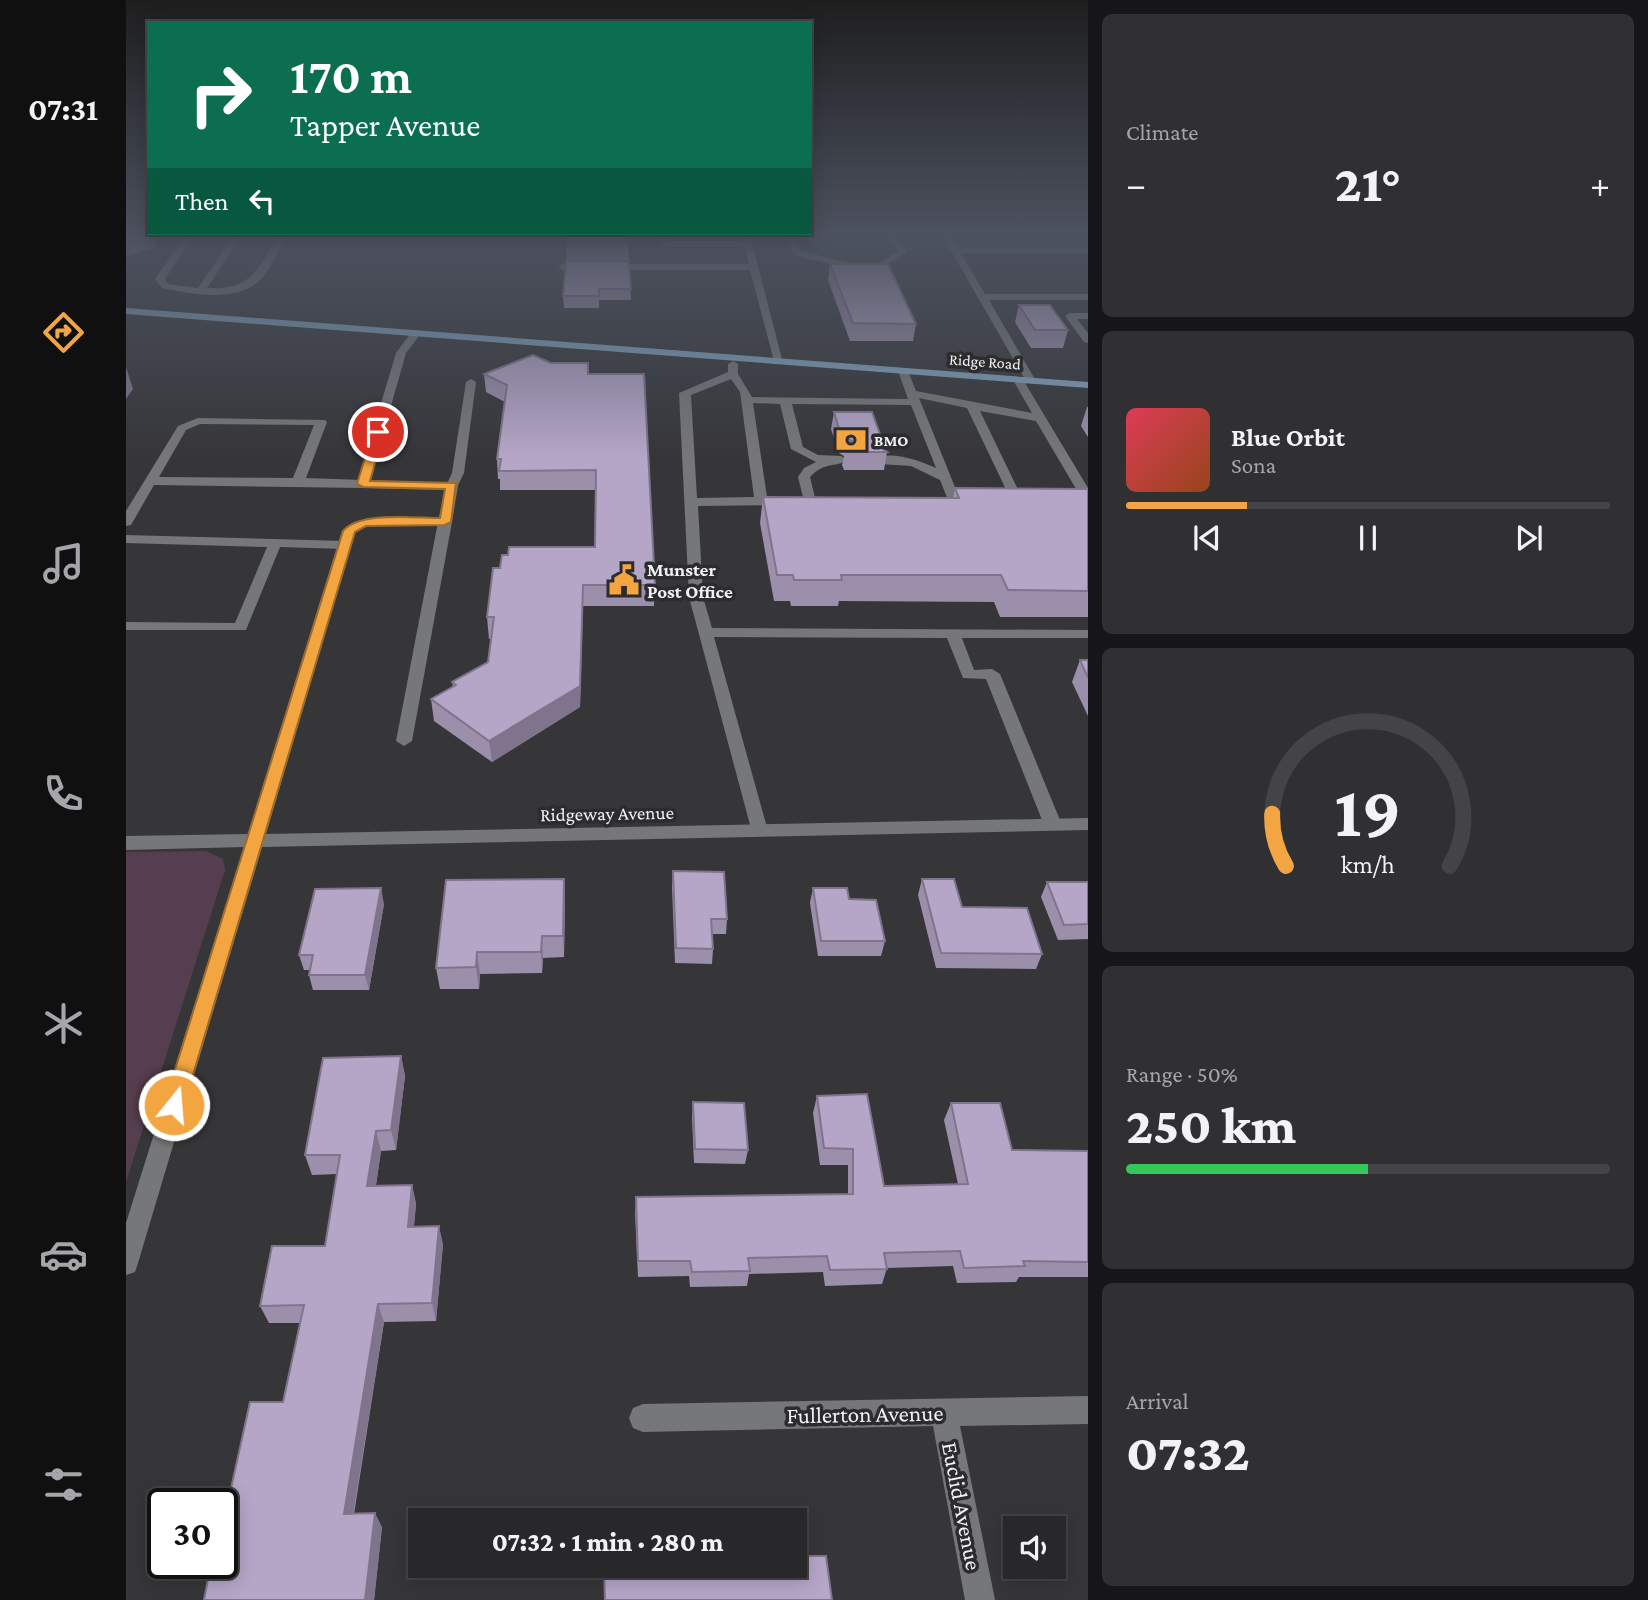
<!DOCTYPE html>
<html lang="en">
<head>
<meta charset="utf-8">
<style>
  :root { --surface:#28282b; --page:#303033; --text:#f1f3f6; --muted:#a5a6a9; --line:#444447; --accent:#f2a541 }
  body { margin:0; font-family:"Crimson Pro",serif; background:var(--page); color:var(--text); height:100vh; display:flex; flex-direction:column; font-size:26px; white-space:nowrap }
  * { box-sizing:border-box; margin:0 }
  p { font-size:23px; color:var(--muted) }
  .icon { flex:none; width:38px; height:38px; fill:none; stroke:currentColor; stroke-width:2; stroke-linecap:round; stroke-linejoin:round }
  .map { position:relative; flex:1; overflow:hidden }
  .sheet { display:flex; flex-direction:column; gap:14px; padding:14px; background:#161618; width:560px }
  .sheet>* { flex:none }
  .banner { position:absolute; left:21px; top:21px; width:665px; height:214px; border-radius:0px; box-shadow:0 4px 18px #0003,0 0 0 2px var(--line); background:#0b6e4f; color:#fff; overflow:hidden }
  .buttons { position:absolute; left:877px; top:1516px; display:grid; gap:14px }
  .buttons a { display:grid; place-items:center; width:63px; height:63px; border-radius:0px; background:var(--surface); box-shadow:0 4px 18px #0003,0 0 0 2px var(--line); font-size:35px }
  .speed { position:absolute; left:21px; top:1488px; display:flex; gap:14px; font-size:35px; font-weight:700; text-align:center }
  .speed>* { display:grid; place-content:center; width:91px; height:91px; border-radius:50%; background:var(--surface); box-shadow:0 4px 18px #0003,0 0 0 2px var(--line); line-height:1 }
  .speed .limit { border:4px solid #111; border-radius:10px; background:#fff; color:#111 }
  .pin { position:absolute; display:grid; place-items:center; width:60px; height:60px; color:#fff; margin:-30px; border:4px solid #fff; border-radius:50%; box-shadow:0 2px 7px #0007 }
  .me { position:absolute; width:77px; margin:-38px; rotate:17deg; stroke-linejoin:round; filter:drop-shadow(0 0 5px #0008) }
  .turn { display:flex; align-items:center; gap:24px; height:147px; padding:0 28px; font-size:32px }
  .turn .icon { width:91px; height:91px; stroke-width:2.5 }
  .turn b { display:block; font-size:49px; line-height:60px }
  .then { display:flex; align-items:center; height:66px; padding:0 28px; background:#0003; gap:14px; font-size:26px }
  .big { font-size:52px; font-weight:800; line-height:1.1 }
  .sheet .tile { flex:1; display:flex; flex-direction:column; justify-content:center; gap:10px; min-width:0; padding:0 24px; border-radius:10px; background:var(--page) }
  .sheet .dial { align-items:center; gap:0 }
  .dial svg { height:182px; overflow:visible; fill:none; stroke:var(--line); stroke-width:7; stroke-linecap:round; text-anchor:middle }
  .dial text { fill:var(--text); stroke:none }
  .song { display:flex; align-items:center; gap:21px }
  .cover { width:84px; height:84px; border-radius:10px; background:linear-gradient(135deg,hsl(350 70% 55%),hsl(20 70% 35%)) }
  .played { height:7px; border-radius:4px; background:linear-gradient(90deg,var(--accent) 25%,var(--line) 25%) }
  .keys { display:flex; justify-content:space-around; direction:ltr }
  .heat { display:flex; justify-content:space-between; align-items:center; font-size:38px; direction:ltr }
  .charge { height:10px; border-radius:5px; background:linear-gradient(90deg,#34c759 50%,var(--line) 0) }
  .trip { position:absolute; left:282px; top:1508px; width:399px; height:70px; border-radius:0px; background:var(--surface); box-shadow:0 4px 18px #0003,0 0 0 2px var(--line); font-weight:800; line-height:70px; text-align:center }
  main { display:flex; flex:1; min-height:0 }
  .menu { display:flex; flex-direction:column; width:126px; justify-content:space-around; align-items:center; background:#101011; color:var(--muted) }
  .menu .icon { width:49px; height:49px }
  .menu .current { color:var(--accent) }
  .menu b { font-size:32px; color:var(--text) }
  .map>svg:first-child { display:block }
</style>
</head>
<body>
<main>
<nav class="menu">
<b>07:31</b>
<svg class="icon current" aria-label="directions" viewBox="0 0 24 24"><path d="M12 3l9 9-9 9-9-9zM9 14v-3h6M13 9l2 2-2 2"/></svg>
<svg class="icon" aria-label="music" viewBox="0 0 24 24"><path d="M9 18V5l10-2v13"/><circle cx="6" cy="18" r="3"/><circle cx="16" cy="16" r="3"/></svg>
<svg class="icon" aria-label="phone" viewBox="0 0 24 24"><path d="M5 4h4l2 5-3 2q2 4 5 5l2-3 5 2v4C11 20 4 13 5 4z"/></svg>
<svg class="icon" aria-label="climate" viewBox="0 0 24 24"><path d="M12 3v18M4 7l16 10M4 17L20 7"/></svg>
<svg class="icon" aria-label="car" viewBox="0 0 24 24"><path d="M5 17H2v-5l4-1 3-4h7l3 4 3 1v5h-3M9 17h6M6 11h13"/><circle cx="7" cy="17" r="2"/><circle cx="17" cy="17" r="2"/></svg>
<svg class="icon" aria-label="filters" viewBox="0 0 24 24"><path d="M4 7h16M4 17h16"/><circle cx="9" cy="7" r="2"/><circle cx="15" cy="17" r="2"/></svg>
</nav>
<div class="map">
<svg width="962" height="1600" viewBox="0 0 962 1600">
  <rect width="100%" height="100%" fill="#363639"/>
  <path fill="#553e4f" d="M80,851L97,859L99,870L0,1182V852Z"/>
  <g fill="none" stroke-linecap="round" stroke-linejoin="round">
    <g fill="#767779" fill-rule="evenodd">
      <path d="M60,235H68L39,279L42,284L72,288L108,235H116L81,288C127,290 131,269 153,235H161C153,249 146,266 136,278C113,304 64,294 36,288L29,279Z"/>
      <path d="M533,235H541L544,241H617L616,235H624L657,363L648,361L624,270H437L432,267L437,264H623L619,247H540L536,244Z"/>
      <path d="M659,235H667L675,251L745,268L772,251L762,235H770L781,252L746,274L668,255Z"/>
      <path d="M816,235H824L832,247H962V253H835L859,294H962V300H863L910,381L909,383L900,381Z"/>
      <path d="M944,313H962V319H951L962,333V343L958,342L939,316Z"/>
      <path d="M607,361L612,364V374L626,397L782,399L772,371L777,368L782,371L790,391L906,413L887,380L896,378L962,488V503L956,499L910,421L854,411L898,502L892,506L886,502L841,408L793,398L835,502L834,505H824L814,480L785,466L754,464L748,460C763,449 794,461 810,468L785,405L666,404L677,447L692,455L715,456L721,460C710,468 699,461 684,477L690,502L684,506L679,505L672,477L678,468L690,462L665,449L654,404L627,403L641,497H658L664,501L658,505L572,506L577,597L586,628L962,630V638H836L848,670L866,669L874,674L936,825L933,829H921L918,825L860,679L837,678L821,638L588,637L642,831L639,836H627L563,597L553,393L602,372V364ZM605,379L614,392L628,497L571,498L565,395Z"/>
      <path d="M345,379L350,382L338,473L330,489L326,490L320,486L326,473L340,382Z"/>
      <path d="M72,418L199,420L201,422L180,478L237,480L243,484L237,488L28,485L5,525L0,526V511L52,426ZM74,424L188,425L167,478L33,477L60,430Z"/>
      <path d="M319,518L326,522L286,741L278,746L270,741L312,522Z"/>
      <path d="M0,535L219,541L226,545L219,549L154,547L120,630H0V622L109,623L141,547L0,543Z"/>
    </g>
    <g fill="#767779" fill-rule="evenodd">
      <path d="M287,330L296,332L280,353L244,480L330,483L332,486L326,522L319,526H240L229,532L140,834L962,818V830L136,847L12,1263L9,1272L0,1275V1223L118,847L0,850V836L122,834L216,531C233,510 287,518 313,518L319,490L237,488L231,484L270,353Z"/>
      <path d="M962,1396V1424L834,1426L869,1600H839L807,1426L517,1432L507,1428L503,1418L507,1408L517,1404Z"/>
    </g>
    <path fill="#83a5c0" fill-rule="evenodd" d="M0,308L962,382V388L0,314Z"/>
  </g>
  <g fill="#9c8fac">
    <path d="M436,235H502L503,261L505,300H473V308H438L437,296L441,261L440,242H437Z"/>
    <path d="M704,264L790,324L787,341H724L702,280Z"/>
    <path d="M893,305L942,330L937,348H905L889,322Z"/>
    <path d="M425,363L462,374L529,585L528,606H457L454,707L366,762L308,721L305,699L327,687L326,682L362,662L365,639H363L361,617L374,568L469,547L470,490H374V479H372L371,459L379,402L360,392L358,374Z"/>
    <path d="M961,407H962V437L955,426Z"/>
    <path d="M708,412L755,437L754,447L761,452L758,470H718L716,465L718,456L713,453L705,429Z"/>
    <path d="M829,488L962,489V617H874L868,602L713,601L712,606H665L664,601H648L634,523L637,497L827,498Z"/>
    <path d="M954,660H962V716L946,682Z"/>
    <path d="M547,871L601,919L600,934H586L587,949L586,964L549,963L546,887Z"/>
    <path d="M438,879L439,901L438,957L417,958L416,973L354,974L353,989H314L310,968Z"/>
    <path d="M796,879L836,907L916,954L910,969L810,968L792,895Z"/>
    <path d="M921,882H962V939L932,940L915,897Z"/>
    <path d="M687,888L723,899L759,941L755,956H692L684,903Z"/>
    <path d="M258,904L243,990H187L183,975L184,970H178L173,955Z"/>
    <path d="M275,1056L279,1076L270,1150L255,1151L250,1185H286L290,1204L288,1226L317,1244L310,1321L258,1322L228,1514L256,1527L248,1600H78L99,1516L157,1402L174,1323H143L134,1306L199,1246L211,1174L186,1175L179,1155Z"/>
    <path d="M691,1096L758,1186L832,1184L818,1120L825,1103L886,1150L962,1151V1277H893L890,1282L831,1283L827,1266L761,1268L756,1284L699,1286L697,1272L623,1274L621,1286L564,1287L563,1276L512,1277L509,1213L510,1197L722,1194V1165H694L687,1113Z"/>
    <path d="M567,1102L622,1150L619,1164L568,1163L566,1117Z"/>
  </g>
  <g fill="#7f748c">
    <path d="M0,235H27L31,248L0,256Z"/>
    <path d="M0,367L7,389L0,399Z"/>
    <path d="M755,437L753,452L749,443Z"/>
    <path d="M457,585L454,707L366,762L363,741Z"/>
    <path d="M438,879L439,901L438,957L437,936Z"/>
    <path d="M255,888L258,904L243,990L239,975Z"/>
    <path d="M416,936L417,958L416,973L415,952Z"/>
    <path d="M351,952L354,974L353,989L350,967Z"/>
    <path d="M275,1056L279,1076L270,1150L265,1130Z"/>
    <path d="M250,1131L255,1151L247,1205L241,1186Z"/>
    <path d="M286,1185L290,1204L286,1245L282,1227Z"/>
    <path d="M313,1226L317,1244L310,1321L306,1303Z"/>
    <path d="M252,1304L258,1322L225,1527L218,1514Z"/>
    <path d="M249,1513L256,1527L248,1600H239Z"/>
  </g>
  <g fill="#b5a6c8" stroke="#7f748c" stroke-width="2">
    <path d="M441,235H502L503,241H440Z"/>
    <path d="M440,261H503L505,289H473V296H437Z"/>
    <path d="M704,264H762L790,324L727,323Z"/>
    <path d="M893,305H924L942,330H909Z"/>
    <path d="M407,355L425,363H462V374H518L529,585H457L454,686L363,741L305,699L330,685L326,682L362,662L368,617H361L367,568H374L376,555H382L383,547H469L470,470L373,471L375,459H371L381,385L358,374Z"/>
    <path d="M708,412H746L755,437L749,443L761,452H721L719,447L726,441L715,435Z"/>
    <path d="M829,488L962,489V591L882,590L875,575H715L716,580H668L667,575H651L637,497L833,498Z"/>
    <path d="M954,660H962V678Z"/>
    <path d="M547,871L598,872L601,919H585L587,949L550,948Z"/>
    <path d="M438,879L437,936H416L415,952H351L350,967L310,968L320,880Z"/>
    <path d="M796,879H828L836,907L901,908L916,954L815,953Z"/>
    <path d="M921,882H962V924L938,925Z"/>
    <path d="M255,888L239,975H183L187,955H173L189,889Z"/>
    <path d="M687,888H721L723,899L750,900L759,941H695Z"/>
    <path d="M275,1056L265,1130L250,1131L241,1186L286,1185L282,1227L313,1226L306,1303L252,1304L218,1514L249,1513L239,1600H78L85,1563H96V1516H99L124,1402H157L178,1305L134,1306L146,1246H199L214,1155H179L197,1058Z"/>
    <path d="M741,1094L758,1186L842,1184L825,1103H874L886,1150L962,1151V1262L897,1261L899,1266L838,1268L834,1251L758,1253L761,1269L704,1270L701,1256L622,1258L624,1271L566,1272L564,1261H512L510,1197L727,1194V1149L698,1148L691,1096Z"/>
    <path d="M567,1102L618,1103L622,1150L569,1149Z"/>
    <path d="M668,1556H700L706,1600H479L478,1566H668Z"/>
  </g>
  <linearGradient id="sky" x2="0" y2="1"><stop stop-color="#1e1e1f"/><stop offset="0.51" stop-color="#4c525f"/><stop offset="1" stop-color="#4c525f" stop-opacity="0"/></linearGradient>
  <rect width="962" height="459" fill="url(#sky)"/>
  <path fill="#f2a541" stroke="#9d6b2a" stroke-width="2" d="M252,428L258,432L244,481L330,483L325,522L319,525L240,526L229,532L58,1105L55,1111L48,1114L41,1111L38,1105L217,531C233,511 289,518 314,518L319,489L237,487L231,484L247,432Z"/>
  <defs>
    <g id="bank-bare" transform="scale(2.415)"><path d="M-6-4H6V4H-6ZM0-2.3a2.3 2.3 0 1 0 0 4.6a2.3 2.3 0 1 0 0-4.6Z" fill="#f2a541" stroke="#2c2c2f" stroke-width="2.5" paint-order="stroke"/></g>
    <g id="civic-bare" transform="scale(2.415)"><path d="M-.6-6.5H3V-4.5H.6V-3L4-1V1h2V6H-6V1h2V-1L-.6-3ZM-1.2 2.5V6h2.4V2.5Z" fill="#f2a541" stroke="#2c2c2f" stroke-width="2.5" paint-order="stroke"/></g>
  </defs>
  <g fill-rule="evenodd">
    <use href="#bank-bare" x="725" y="440"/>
    <use href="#civic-bare" x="498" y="580"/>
  </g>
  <g text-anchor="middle" stroke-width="7" stroke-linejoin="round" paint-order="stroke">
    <g font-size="16" fill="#f2f2f4" stroke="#2c2c2f">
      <text transform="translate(859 361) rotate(4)" y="6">Ridge Road</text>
    </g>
    <g font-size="16" font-weight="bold" fill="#f2f2f4" stroke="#2c2c2f" text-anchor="start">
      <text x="748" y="446">BMO</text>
    </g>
    <g font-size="19" font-weight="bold" fill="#f2f2f4" stroke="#2c2c2f" text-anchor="start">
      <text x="521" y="576">Munster<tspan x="521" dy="22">Post Office</tspan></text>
    </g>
    <g font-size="19" fill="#f2f2f4" stroke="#2c2c2f">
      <text transform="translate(481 813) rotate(-1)" y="7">Ridgeway Avenue</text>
    </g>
    <g font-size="23" fill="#f2f2f4" stroke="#2c2c2f">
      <text transform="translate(739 1414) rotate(-1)" y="8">Fullerton Avenue</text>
      <text transform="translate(836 1506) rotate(79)" y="8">Euclid Avenue</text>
    </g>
  </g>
</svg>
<div class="buttons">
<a><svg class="icon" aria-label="sound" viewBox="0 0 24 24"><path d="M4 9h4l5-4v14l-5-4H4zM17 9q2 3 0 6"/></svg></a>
</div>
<div class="speed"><div class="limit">30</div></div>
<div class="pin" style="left:252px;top:432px;background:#d93025"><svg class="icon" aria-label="arrive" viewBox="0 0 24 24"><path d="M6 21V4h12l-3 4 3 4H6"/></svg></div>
<svg class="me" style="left:48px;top:1105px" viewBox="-20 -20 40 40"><circle r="17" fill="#f2a541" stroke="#fff" stroke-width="3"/><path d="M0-11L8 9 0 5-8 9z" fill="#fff"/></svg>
<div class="trip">07:32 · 1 min · 280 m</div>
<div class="banner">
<div class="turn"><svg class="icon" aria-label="right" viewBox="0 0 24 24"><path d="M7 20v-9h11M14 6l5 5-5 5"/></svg><div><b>170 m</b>Tapper Avenue</div></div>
<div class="then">Then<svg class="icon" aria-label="left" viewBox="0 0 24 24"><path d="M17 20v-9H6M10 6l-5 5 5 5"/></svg></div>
</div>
</div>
<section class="sheet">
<div class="tile"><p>Climate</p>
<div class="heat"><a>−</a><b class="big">21°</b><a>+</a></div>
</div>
<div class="tile">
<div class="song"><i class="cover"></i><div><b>Blue Orbit</b><p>Sona</p></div></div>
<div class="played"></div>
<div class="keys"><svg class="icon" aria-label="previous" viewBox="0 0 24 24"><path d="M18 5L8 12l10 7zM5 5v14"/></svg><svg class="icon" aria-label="pause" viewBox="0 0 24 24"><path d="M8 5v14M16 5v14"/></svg><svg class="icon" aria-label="next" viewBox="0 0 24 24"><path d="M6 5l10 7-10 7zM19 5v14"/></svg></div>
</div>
<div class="tile dial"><svg viewBox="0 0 100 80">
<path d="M14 69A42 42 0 1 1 86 69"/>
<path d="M14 69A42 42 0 0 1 8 46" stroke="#f2a541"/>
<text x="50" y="56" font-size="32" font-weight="700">19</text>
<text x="50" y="72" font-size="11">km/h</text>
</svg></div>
<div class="tile"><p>Range · 50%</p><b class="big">250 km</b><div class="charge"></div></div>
<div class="tile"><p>Arrival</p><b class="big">07:32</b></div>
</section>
</main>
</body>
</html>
